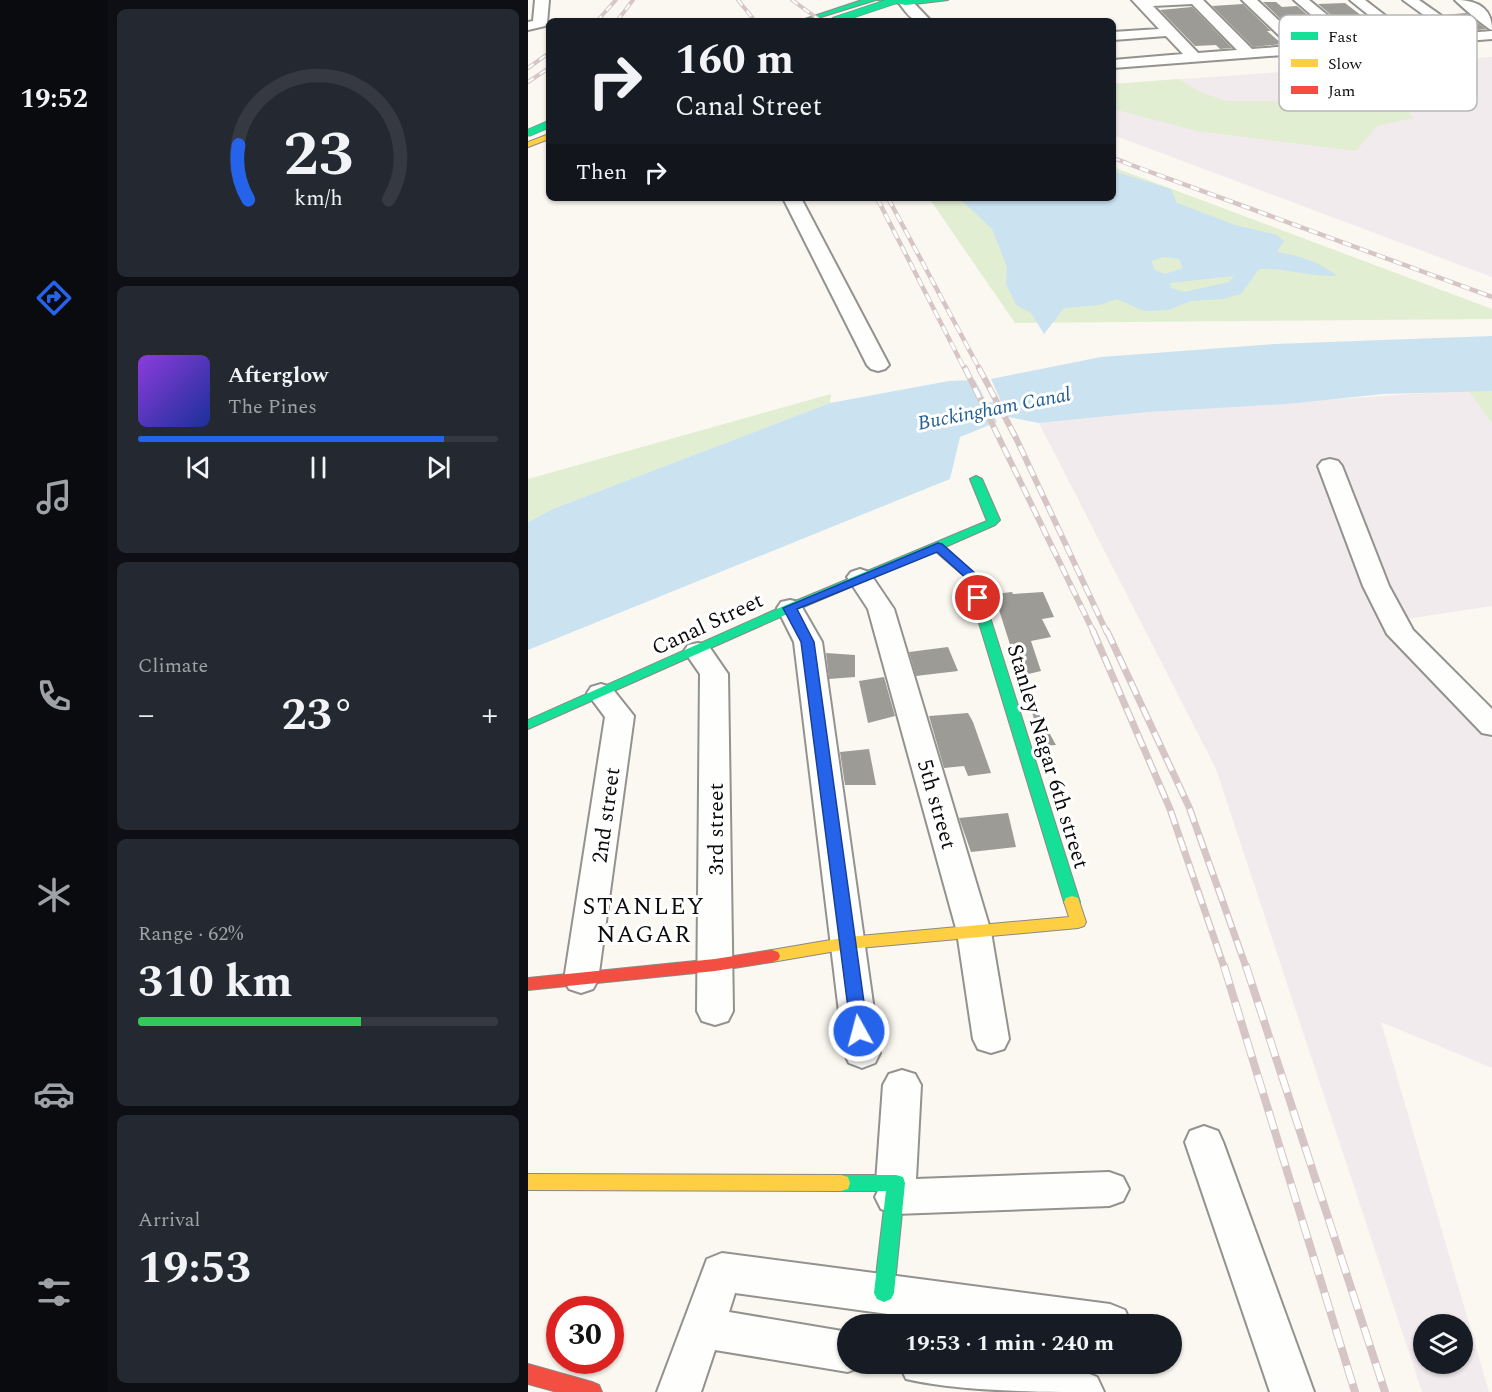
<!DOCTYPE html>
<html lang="en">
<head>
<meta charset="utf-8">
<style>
  :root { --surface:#171b24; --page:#242831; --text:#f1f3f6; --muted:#9ea1a6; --line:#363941; --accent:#2563eb }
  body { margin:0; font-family:Spectral,serif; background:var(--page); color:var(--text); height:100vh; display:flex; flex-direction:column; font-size:22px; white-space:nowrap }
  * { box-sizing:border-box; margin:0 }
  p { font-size:20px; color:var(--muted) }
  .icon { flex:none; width:33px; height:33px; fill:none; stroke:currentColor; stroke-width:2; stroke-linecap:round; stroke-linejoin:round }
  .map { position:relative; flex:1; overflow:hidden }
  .panel { display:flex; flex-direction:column; gap:9px; padding:9px; background:#0d0f14; width:420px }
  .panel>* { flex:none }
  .hud { position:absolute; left:18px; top:18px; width:570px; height:183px; border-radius:9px; box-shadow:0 2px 4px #0004; background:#171b24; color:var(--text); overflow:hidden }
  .controls { position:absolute; left:885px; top:1314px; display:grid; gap:12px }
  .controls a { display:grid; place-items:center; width:60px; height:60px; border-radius:50%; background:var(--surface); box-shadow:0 2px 4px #0004; font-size:30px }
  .speed { position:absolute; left:18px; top:1296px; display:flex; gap:12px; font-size:30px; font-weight:700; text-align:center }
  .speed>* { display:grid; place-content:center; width:78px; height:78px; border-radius:50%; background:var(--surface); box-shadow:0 2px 4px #0004; line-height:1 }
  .speed .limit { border:9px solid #d22; background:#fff; color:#111 }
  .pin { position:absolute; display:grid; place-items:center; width:51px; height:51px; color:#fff; margin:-26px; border:3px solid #fff; border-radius:50%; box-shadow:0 2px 6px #0007 }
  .me { position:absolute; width:66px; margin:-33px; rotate:353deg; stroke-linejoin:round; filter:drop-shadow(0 0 4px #0008) }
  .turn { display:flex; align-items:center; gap:21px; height:126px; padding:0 30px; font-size:27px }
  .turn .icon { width:78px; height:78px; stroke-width:2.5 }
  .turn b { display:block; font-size:42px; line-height:51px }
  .then { display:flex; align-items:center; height:57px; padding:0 30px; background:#0003; gap:12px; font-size:22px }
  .big { font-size:45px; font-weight:700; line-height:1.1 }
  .panel .card { flex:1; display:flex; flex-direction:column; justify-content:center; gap:9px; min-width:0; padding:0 21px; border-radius:9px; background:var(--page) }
  .panel .dial { align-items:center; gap:0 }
  .dial svg { height:156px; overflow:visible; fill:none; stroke:var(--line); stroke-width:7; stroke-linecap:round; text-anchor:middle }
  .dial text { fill:var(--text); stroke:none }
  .song { display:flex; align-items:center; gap:18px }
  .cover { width:72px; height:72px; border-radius:9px; background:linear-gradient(135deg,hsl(270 70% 55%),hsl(230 70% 35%)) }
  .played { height:6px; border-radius:3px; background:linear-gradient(90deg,var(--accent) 85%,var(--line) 85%) }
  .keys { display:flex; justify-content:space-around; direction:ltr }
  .heat { display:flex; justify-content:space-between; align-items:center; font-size:33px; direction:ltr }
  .charge { height:9px; border-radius:4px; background:linear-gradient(90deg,#34c759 62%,var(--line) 0) }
  .trip { position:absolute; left:309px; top:1314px; width:345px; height:60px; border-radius:30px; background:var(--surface); box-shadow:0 2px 4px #0004; font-weight:700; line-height:60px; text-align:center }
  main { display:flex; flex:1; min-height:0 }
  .tab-bar { display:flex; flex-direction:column; width:108px; justify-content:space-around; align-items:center; background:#090b0e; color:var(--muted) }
  .tab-bar .icon { width:42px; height:42px }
  .tab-bar .active { color:var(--accent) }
  .tab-bar b { font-size:27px; color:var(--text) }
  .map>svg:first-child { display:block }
</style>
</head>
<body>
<main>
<nav class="tab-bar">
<b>19:52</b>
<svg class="icon active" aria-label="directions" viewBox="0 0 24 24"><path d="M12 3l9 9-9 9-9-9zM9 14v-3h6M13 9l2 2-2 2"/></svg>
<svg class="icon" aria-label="music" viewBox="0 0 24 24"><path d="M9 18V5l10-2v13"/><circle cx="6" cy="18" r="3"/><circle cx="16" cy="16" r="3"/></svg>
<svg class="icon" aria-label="phone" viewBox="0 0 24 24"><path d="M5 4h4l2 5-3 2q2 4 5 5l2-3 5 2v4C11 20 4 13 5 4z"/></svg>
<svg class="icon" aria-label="climate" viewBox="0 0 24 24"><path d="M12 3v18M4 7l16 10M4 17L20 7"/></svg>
<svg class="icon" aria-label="car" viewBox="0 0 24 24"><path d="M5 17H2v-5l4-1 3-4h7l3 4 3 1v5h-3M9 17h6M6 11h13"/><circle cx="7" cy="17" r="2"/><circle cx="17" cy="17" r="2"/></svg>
<svg class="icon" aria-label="filters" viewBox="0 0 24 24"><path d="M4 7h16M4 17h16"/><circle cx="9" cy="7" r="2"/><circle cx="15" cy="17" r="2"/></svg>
</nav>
<section class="panel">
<div class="card dial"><svg viewBox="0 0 100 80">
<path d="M14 69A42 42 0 1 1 86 69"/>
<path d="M14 69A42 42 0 0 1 9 41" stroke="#2563eb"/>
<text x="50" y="56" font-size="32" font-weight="700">23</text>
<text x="50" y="72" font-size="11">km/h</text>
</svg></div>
<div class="card">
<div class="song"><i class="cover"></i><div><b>Afterglow</b><p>The Pines</p></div></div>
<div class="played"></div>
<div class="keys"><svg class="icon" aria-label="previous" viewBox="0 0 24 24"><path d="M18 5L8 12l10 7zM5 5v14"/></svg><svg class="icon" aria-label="pause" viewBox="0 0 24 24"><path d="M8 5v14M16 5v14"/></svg><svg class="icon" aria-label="next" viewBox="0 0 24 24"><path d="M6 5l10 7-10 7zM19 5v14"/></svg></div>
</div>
<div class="card"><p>Climate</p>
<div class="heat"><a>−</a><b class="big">23°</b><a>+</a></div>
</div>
<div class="card"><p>Range · 62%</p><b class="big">310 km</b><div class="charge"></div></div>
<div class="card"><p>Arrival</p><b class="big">19:53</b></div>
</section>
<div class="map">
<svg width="964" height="1392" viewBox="0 0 964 1392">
  <rect width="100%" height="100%" fill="#faf8f0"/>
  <g fill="#f1ebed" fill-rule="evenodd">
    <path d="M964,57V277L585,135V84Z"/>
    <path d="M940,390L964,424V606L851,623L964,740V1068L853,1022L961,1392H894L688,769L511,423L621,412ZM896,1324H934V1364H896Z"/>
  </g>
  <g fill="#e2eed2">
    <path d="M651,79L672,92L699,101L823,102L875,107L886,118L849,126L828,151L669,131L585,109V84Z"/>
    <path d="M585,167L964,309V319L487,323L401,198H585Z"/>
    <path d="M940,390L964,391V424Z"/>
    <path d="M303,394L302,403L27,508L0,522V479Z"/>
  </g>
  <g fill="#cbe2f0" fill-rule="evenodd">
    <path d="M585,171L643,189L649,203L707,225L749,235L756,241L749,252C772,256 790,261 809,276C782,277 758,268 731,269L713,294L695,299L663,301L640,310L616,311L589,299L571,305L536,308L516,334L503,313L488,305L478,284L479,267L464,229L431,198H585ZM635,257L651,259L655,268L637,274L627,270L623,261ZM706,276L701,282L656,292L643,288L642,283Z"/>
    <path d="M964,336V391L855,394L759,404L621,412L511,423L480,417L463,379L573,357L747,344Z"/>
    <path d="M447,380L469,422L432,437L422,479L0,650V522L27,508L302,403L421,381Z"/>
  </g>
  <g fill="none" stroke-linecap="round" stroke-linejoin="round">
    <path fill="#cbe2f0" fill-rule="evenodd" d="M510,393L517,395L520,399L517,403L428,421L421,419L418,415L421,411L428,409Z"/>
  </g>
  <g fill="#9d9b96">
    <path d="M735,2H748L754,7L769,6L795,28L764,30Z"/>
    <path d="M817,3L834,16L857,32L826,34L790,4Z"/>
    <path d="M715,4L743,31H739L754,44L725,47L684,6Z"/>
    <path d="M664,7L704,48L692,49L688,45L667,46L632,10Z"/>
    <path d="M938,13L950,23L958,29L939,31L916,15Z"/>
    <path d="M484,592L485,594L515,592L526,617L514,619L523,637L503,641L513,671L492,676L466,594Z"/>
    <path d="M420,647L430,671L388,676L381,652Z"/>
    <path d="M298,653L327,655V677L301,679Z"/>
    <path d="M356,677L367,716L340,723L331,681Z"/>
    <path d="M497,691H498L528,745L515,746Z"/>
    <path d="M440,713L445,722L463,773L440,776L436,766L416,768L401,716Z"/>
    <path d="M341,749L348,785H317L312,752Z"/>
    <path d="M480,813L488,847L443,852L431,818Z"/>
  </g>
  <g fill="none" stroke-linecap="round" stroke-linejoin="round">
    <g stroke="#93928f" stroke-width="4">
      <g id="street">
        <path d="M7,0H21L19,23L17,26L0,30V22L5,21Z"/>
        <path d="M373,0H383L403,21C383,21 383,19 371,3Z"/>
        <path d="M604,0H675L724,49L762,46L714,0H729L777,45L815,42L766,0H781L831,41L869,38L822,0H837L885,37L922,34L875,0H891L938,33L964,31V39L585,68V60L655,54L638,36L585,40V32L631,29ZM664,4L709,50L670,53L625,6Z"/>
        <path d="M927,0C948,0 964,7 964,30C959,29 932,5 927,0Z"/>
        <path d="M255,198H273L361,365L357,369L350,371L343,369L339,365Z"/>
        <path d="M802,459L810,461L814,466L861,586L885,630L964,709V735L954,733L859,634L835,586L790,466L794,461Z"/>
        <path d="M332,569L341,572L366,609L463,932L481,1039L476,1049L463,1053L450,1049L445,1039L429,932L340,609L319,577L323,572Z"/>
        <path d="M262,600L271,602L294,642L352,1053L347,1063L334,1068L321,1063L316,1053L266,642L249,608L253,602Z"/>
        <path d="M170,643L180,645L200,674L205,1011L200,1021L187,1025L174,1021L169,1011L172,674L156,651L160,645Z"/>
        <path d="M73,684L83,687L106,716L70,980L65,989L53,993L41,989L36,980L77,717L59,693L63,687Z"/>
        <path d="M374,1070L387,1074L393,1085L388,1179L581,1172L595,1177L601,1189L595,1201L581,1206L367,1214L353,1209L347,1197L351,1189L348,1183L355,1085L361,1074Z"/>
        <path d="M676,1126L690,1131L695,1142L786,1392H742L657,1142L662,1131Z"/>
        <path d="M194,1253L582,1304L597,1310L603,1324H433L207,1293L201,1312L320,1332V1364H336L335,1366L320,1372L187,1350L173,1392H129L179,1259Z"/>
        <path d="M371,1364H511L554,1371L569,1377L576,1392C515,1392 434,1392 378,1379Z"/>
      </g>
    </g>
    <g stroke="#8a8985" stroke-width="2">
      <g id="fast">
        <path d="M334,0H348L280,21H271Z"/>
        <path d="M349,0H420L378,5Z"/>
        <path d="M448,476L454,479L472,520L467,525L417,547L449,576L552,902L550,906H538L536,902L437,577L407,551L266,611L0,729V720L258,605L459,521L442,479Z"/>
        <path d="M313,1175H368L375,1177L377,1183L366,1293L363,1299L356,1302L349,1299L346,1293L358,1191H313L306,1189L304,1183L306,1177Z"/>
      </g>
    </g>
    <g stroke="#8a8985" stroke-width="2">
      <g id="slow">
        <path d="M21,134V139L0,147V142Z"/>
        <path d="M544,896L550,898L558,922L556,926L550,928L320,949L244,962L238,960L236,956L238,952L244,950L320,937L541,917L536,902L538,898Z"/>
        <path d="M0,1174L313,1175L320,1177L322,1183L320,1189L313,1191L0,1190Z"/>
      </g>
    </g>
    <g stroke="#8a8985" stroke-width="2">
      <g id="jam">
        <path d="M244,950L250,952L252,956L250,960L244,962L187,971L0,990V978L187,959Z"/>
        <path d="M0,1364L64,1382L71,1385L74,1392H29L0,1384Z"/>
      </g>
    </g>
    <use href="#street" fill="#fefefd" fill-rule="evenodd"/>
    <use href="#fast" fill="#16e098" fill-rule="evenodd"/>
    <use href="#slow" fill="#ffcf43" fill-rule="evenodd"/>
    <use href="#jam" fill="#f24e42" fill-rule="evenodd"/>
    <g stroke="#d5c6c5" stroke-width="4">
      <g id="rail-far4">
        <path d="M210,0L227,21"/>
        <path d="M264,0L293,21"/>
        <path d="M69,21L88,0"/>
        <path d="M89,21L105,0"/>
        <path d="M0,68L21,53"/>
        <path d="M0,82L21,68"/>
        <path d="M585,158L599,163"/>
      </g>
    </g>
    <g stroke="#d5c6c5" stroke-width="4.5">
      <g id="rail-far3">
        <path d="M595,162L964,297"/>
        <path d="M349,198L437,370"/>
        <path d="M360,198L452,370"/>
      </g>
    </g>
    <g stroke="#d5c6c5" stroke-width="6">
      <g id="rail-far2">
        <path d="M437,368L566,633"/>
        <path d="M451,368L488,438L579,633"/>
      </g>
    </g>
    <g stroke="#d5c6c5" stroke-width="7">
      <g id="rail-far1">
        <path d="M565,631L642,809L696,967"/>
        <path d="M579,631L661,807L718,967"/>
      </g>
    </g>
    <g stroke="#d5c6c5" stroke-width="8">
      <g id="rail">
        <path d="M696,966L827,1392"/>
        <path d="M718,966L857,1392"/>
      </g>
    </g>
    <use href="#rail-far4" stroke="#fff" stroke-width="2" stroke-dasharray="7" stroke-linecap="butt"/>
    <use href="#rail-far3" stroke="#fff" stroke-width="3" stroke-dasharray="9" stroke-linecap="butt"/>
    <use href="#rail-far2" stroke="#fff" stroke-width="4" stroke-dasharray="11" stroke-linecap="butt"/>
    <use href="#rail-far1" stroke="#fff" stroke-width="4.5" stroke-dasharray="14" stroke-linecap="butt"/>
    <use href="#rail" stroke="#fff" stroke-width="6" stroke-dasharray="19" stroke-linecap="butt"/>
    <g stroke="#80807c" stroke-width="8" stroke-linecap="butt">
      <g id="fast-bridge">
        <path d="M305,21L368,0"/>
        <path d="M0,133L21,124"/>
      </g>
    </g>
    <use href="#fast-bridge" stroke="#16e098" stroke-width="7"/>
  </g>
  <path fill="#2563eb" stroke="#184099" stroke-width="1.5" d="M410,543L414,544L448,574L456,598L454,600H446L438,578L409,552L269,609L286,642L340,1031L337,1036L331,1038L325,1036L323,1031L273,642L255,608Z"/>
  <g text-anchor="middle" stroke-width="6" stroke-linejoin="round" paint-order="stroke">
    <g font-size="20" font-style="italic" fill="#215e92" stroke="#fff">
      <text transform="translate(466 408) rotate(-11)" y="7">Buckingham Canal</text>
    </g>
    <g font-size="22" fill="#0c0c0c" stroke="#fff">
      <text transform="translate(179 623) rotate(-25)" y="8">Canal Street</text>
      <text transform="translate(521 756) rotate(73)" y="8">Stanley Nagar 6th street</text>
      <text transform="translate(410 804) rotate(74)" y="8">5th street</text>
      <text transform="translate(77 815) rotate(-82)" y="8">2nd street</text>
      <text transform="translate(187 829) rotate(-90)" y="8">3rd street</text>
    </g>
    <g font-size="24" letter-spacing="1.5" fill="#0c0c0c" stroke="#fff">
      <text x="116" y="914">STANLEY<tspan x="116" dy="28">NAGAR</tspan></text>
    </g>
  </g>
  <rect x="751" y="15" width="198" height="96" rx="9" fill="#fff" stroke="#b6b6b6" stroke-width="1.5"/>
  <rect x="763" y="32" width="27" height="8" fill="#16e098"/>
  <rect x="763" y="59" width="27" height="8" fill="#ffcf43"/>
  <rect x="763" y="86" width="27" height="8" fill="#f24e42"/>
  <g font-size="16" fill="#0c0c0c">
    <text x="800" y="42">Fast</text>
    <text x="800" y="69">Slow</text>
    <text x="800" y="96">Jam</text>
  </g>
</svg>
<div class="controls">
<a><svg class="icon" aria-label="layers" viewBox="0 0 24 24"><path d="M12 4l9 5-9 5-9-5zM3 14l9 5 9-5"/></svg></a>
</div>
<div class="speed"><div class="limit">30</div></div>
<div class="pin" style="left:450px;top:598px;background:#d93025"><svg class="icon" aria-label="arrive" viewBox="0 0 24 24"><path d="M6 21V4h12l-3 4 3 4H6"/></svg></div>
<svg class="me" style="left:331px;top:1031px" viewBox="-20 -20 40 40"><circle r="17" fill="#2563eb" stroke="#fff" stroke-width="3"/><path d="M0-11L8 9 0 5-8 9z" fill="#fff"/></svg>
<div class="trip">19:53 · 1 min · 240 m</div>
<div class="hud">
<div class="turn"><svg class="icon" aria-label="right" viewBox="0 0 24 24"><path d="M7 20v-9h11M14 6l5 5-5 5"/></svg><div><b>160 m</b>Canal Street</div></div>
<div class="then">Then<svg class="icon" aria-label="right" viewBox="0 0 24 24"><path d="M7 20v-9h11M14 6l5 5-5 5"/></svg></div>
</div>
</div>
</main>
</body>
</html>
